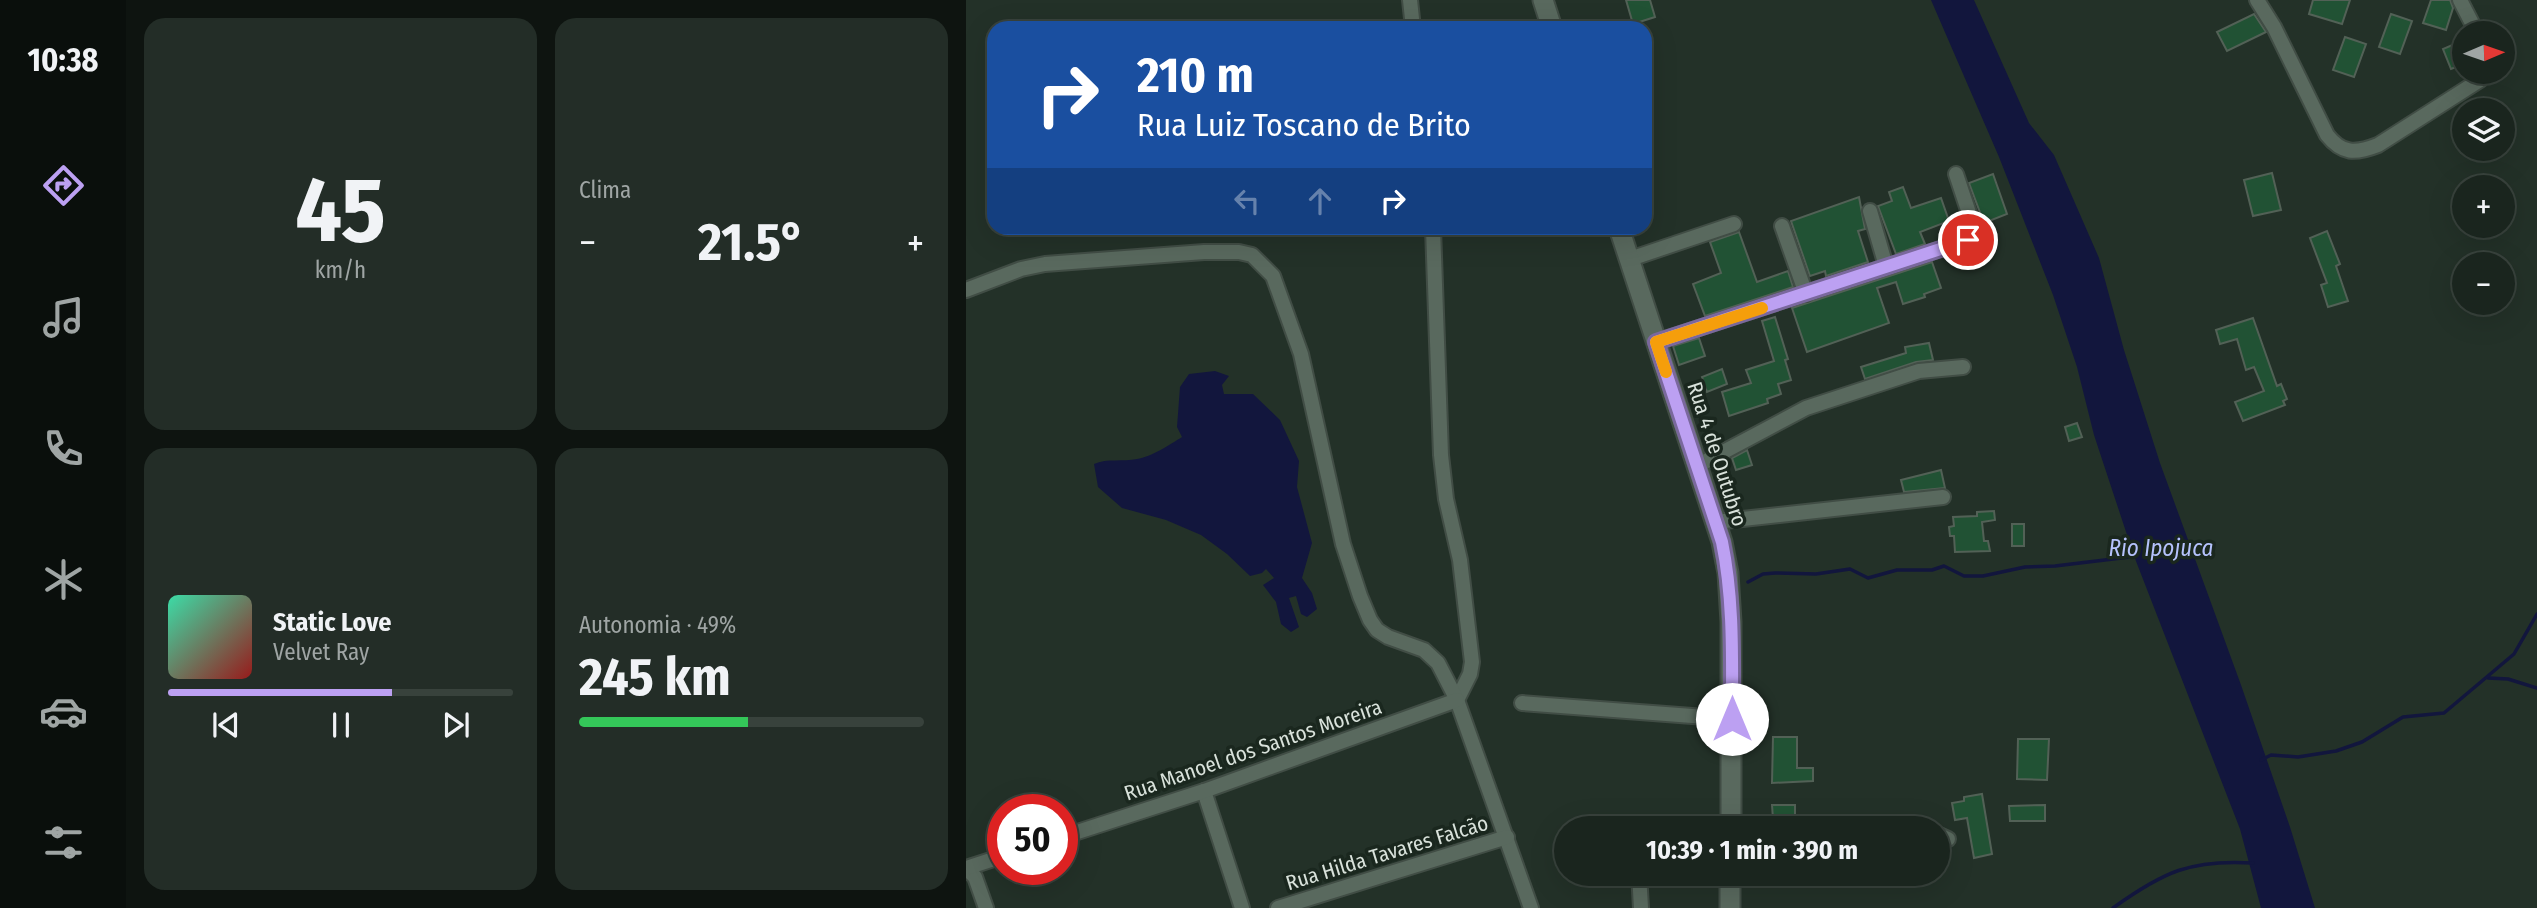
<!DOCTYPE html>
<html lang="pt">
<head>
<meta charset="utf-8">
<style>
  :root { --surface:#1a251e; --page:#232d27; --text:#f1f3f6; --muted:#9fa5a4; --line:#38423c; --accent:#bca0f2 }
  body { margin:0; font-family:"Fira Sans Condensed",sans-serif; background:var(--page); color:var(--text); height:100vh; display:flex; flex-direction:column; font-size:26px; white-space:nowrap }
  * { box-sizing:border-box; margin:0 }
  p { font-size:23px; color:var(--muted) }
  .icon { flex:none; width:38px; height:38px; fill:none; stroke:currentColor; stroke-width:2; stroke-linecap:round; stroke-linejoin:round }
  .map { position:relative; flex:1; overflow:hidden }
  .panel { display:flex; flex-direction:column; gap:18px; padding:18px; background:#0e1410; width:840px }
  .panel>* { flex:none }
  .guide { position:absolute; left:21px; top:21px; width:665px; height:214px; border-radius:21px; box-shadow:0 7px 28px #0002,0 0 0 2px var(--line); background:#1a4fa0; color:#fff; overflow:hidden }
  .needle { width:46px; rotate:88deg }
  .fabs { position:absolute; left:1486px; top:21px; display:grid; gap:14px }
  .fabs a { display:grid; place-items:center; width:63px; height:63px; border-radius:50%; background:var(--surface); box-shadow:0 7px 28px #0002,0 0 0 2px var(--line); font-size:35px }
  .speed { position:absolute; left:21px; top:794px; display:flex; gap:14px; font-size:35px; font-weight:700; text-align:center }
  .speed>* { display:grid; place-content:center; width:91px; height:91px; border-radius:50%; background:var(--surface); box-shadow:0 7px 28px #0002,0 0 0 2px var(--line); line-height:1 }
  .speed .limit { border:10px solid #d22; background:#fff; color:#111 }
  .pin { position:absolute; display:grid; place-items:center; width:60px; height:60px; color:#fff; margin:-30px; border:4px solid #fff; border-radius:50%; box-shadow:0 2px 7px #0007 }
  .me { position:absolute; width:77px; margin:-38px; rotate:0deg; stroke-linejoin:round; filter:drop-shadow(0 0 5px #0008) }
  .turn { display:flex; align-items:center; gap:24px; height:147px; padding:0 35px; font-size:32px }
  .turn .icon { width:91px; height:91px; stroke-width:2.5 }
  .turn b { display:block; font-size:49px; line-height:60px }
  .lanes { display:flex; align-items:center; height:66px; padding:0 35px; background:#0003; justify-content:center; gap:35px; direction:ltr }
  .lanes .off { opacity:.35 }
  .big { font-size:52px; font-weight:700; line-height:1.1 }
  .panel .card { flex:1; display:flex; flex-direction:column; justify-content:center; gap:10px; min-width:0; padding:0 24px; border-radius:21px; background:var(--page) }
  .panel .dial { align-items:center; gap:0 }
  .dial b { font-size:91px; line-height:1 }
  .song { display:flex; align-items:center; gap:21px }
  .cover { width:84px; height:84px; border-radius:10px; background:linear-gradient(135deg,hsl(160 70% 55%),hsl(0 70% 35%)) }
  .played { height:7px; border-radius:4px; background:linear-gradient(90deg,var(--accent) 65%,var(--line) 65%) }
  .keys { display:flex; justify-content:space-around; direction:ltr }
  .heat { display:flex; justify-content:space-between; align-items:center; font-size:38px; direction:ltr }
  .charge { height:10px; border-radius:5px; background:linear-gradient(90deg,#34c759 49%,var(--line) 0) }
  .panel .tiles { flex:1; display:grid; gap:18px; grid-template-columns:repeat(2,1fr) }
  .trip { position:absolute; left:588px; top:816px; width:396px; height:70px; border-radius:35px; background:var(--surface); box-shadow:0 7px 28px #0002,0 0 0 2px var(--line); font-weight:700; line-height:70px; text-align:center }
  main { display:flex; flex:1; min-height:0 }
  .tab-bar { display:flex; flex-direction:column; width:126px; justify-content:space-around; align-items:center; background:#0a0f0c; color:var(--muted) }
  .tab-bar .icon { width:49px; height:49px }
  .tab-bar .on { color:var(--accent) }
  .tab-bar b { font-size:32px; color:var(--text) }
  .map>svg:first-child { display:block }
</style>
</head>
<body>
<main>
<nav class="tab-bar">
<b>10:38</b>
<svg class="icon on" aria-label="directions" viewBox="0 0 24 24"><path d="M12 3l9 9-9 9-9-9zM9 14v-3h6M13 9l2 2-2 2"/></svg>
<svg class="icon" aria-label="music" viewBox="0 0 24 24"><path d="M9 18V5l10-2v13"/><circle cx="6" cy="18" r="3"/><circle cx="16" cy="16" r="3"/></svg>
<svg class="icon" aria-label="phone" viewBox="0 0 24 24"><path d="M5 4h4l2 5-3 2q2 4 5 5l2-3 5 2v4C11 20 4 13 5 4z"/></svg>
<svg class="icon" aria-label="climate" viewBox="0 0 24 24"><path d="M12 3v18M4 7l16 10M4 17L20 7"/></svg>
<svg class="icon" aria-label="car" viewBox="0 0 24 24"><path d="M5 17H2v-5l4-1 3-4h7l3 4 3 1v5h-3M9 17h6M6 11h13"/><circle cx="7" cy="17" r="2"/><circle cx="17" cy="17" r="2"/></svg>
<svg class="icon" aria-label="filters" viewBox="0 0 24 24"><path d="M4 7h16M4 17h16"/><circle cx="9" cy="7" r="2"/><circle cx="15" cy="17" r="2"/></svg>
</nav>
<section class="panel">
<div class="tiles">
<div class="card dial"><b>45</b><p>km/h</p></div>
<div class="card"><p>Clima</p>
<div class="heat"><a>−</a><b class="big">21.5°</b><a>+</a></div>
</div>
<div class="card">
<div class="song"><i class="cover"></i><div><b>Static Love</b><p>Velvet Ray</p></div></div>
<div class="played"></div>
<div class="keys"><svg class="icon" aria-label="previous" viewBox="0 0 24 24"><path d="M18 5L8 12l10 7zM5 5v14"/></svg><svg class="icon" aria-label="pause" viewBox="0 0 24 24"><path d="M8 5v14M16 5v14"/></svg><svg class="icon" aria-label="next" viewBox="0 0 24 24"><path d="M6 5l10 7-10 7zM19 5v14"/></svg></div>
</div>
<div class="card"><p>Autonomia · 49%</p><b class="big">245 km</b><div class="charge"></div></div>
</div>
</section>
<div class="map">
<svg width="1571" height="908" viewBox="0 0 1571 908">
  <rect width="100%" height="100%" fill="#233128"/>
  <g fill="#12163d">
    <path d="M965,0H1008L1063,123L1088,155L1133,258L1158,350L1194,463L1275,685L1324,827L1349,908H1295L1274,829L1168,556L1128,435L1111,367L1087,295L1033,157Z"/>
    <path d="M249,371L263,376L256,385L258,394H287L314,420L333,461L331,487L346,543L336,578L346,593L351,609L341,617L335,614L330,596L323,598L333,627L325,632L315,624L310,602L297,585L308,578L300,569L296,573L284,576L261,554L235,535L200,520L156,508L132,487L128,464C141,458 157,462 171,459C185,457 205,444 216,437L211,427L214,387L223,374Z"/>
  </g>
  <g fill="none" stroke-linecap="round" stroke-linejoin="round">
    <g stroke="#12163d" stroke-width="3.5">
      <path d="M782,582L797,574L809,573L850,574L884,569L902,578L931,570H966L978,566L998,576H1017L1059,567L1089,566L1172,556"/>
      <path d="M1522,678L1542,679L1571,688"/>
      <path d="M1295,760L1305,755L1332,757L1370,751L1396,742L1437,717L1478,713L1548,654L1571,614"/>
      <path d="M1147,908C1197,872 1225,859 1287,863"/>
    </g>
  </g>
  <g fill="#215234" stroke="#526156" stroke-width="2">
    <path d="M660,0H684L689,17L667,24Z"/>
    <path d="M1347,0H1384L1376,24L1343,14Z"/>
    <path d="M1465,0H1484L1487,8L1480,30L1457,23Z"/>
    <path d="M1288,14L1300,32L1261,51L1251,32Z"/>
    <path d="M1425,14L1446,21L1434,54L1413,47Z"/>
    <path d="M1379,37L1400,44L1388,77L1367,70Z"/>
    <path d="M1498,40V64L1485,69L1477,49Z"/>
    <path d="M1306,173L1315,210L1287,216L1278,180Z"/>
    <path d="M1027,174L1041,214L1018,223L1003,183Z"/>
    <path d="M937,187L945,208L975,198L983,221L954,232L959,244L930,254L912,206L926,201L923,192Z"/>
    <path d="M893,197L899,229L892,231L902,262L860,276L859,271L844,276L825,221Z"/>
    <path d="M1361,231L1374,264L1370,266L1382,301L1362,307L1355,285L1361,283L1344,238Z"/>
    <path d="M773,232L791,282L822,271L827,287L739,316L727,284L755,273L744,242Z"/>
    <path d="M966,262L975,288L958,294L959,297L937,304L930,282L911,288L923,323L841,352L826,308Z"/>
    <path d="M809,317L822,359L819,360L825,380L812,384L815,394L801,399L802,403L763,416L756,392L785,383L780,370L808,361L796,321Z"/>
    <path d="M1287,318L1311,386L1315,384L1321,399L1317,401L1319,405L1277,421L1269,402L1298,391L1288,367L1280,370L1271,339L1254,344L1250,330Z"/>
    <path d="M733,338L739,356L713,365L707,346Z"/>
    <path d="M963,343L967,360L950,362L899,379L895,367L940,353L939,347Z"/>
    <path d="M756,369L761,384L741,392L736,377Z"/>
    <path d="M1111,423L1116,437L1103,441L1099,427Z"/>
    <path d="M781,450L786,465L770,470L766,458Z"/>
    <path d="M975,470L979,488L938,492L935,480Z"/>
    <path d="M1028,511L1029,520L1016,522L1018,541H1022L1024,551L989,552L988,536H984L983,527L988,526L987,517L1011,516V512Z"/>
    <rect x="1046" y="524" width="12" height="22"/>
    <path d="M807,737H831V768H847V781L806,783Z"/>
    <path d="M1052,739H1083L1081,780L1051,779Z"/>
    <path d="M1016,794L1026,854L1008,858L1001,818L989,820L986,803L998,801V797Z"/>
    <path d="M806,805H829V818L807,819Z"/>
    <path d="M1079,805V821H1044L1043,806Z"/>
  </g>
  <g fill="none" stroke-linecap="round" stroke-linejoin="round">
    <g stroke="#414d45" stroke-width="18">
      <g id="street">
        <path d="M444,0L447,28"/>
        <path d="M1291,0L1308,27L1361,135C1376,154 1389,154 1412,145L1514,80L1519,72"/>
        <path d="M1494,0L1511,33"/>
        <path d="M904,211L920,266"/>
        <path d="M816,226L840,294"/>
        <path d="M467,228L475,455L480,499L494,560L506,662L504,674L491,700"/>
        <path d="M664,259L768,224"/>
        <path d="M0,290L55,269L79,264L238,252H273L286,255L307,276L335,354L377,544L394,596L404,620L411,630L422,637L458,650L472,663L491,700L565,908"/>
        <path d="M690,342L1002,240L1007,233V225L990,174"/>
        <path d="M731,466L840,408L953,371L997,367"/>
        <path d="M749,522L977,497"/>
        <path d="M556,703L766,719"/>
        <path d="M238,791L276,908"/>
        <path d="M971,834L982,839"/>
        <path d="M96,837L238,791L491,700"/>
        <path d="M0,868L9,877L20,908"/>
        <path d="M0,868L37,856"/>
        <path d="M673,873L675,908"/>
        <path d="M312,908L541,837"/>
      </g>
    </g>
    <g stroke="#414d45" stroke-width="23">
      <g id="secondary">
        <path d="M577,0L586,28"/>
        <path d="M653,228L756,542L762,573L765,622V828"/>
        <path d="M764,908V873"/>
      </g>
    </g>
    <use href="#street" stroke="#59695e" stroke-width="14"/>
    <use href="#secondary" stroke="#59695e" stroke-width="19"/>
  </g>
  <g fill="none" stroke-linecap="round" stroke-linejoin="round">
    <g stroke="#7a689d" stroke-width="18">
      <path id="route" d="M766,719C766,660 768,600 756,542L690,342L1002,240"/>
    </g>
    <use href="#route" stroke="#bca0f2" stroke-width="12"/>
    <path stroke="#f59e0b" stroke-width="12" d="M700,372L690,342L796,308"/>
  </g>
  <g text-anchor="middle" stroke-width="7" stroke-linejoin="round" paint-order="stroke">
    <g font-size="21" fill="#d9e2db" stroke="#1a271e">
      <text transform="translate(751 454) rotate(72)" y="7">Rua 4 de Outubro</text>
      <text transform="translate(287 750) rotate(-19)" y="7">Rua Manoel dos Santos Moreira</text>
      <text transform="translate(421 853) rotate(-17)" y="7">Rua Hilda Tavares Falcão</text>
    </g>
    <g font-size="23" font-style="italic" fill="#b5c2fc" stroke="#1a271e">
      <text x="1195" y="556">Rio Ipojuca</text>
    </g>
  </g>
</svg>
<div class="fabs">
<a><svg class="needle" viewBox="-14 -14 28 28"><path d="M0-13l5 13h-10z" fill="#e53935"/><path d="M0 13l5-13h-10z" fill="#9fa5a4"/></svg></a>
<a><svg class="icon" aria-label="layers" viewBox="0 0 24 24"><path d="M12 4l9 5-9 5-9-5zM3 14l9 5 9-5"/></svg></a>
<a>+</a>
<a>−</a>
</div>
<div class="speed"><div class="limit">50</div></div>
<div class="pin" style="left:1002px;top:240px;background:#d93025"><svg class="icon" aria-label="arrive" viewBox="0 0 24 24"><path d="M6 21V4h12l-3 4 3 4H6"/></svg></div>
<svg class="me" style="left:766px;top:719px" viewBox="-20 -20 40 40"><circle r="19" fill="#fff"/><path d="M0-13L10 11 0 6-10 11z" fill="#bca0f2"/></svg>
<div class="trip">10:39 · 1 min · 390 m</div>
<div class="guide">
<div class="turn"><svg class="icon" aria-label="right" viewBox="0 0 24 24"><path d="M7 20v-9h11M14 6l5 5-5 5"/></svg><div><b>210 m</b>Rua Luiz Toscano de Brito</div></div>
<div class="lanes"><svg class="icon off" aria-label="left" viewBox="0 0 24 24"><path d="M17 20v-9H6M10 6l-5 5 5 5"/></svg><svg class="icon off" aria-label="ahead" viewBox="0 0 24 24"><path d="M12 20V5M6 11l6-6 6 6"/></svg><svg class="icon" aria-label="right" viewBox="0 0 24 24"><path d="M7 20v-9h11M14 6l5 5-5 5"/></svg></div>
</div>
</div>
</main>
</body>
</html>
